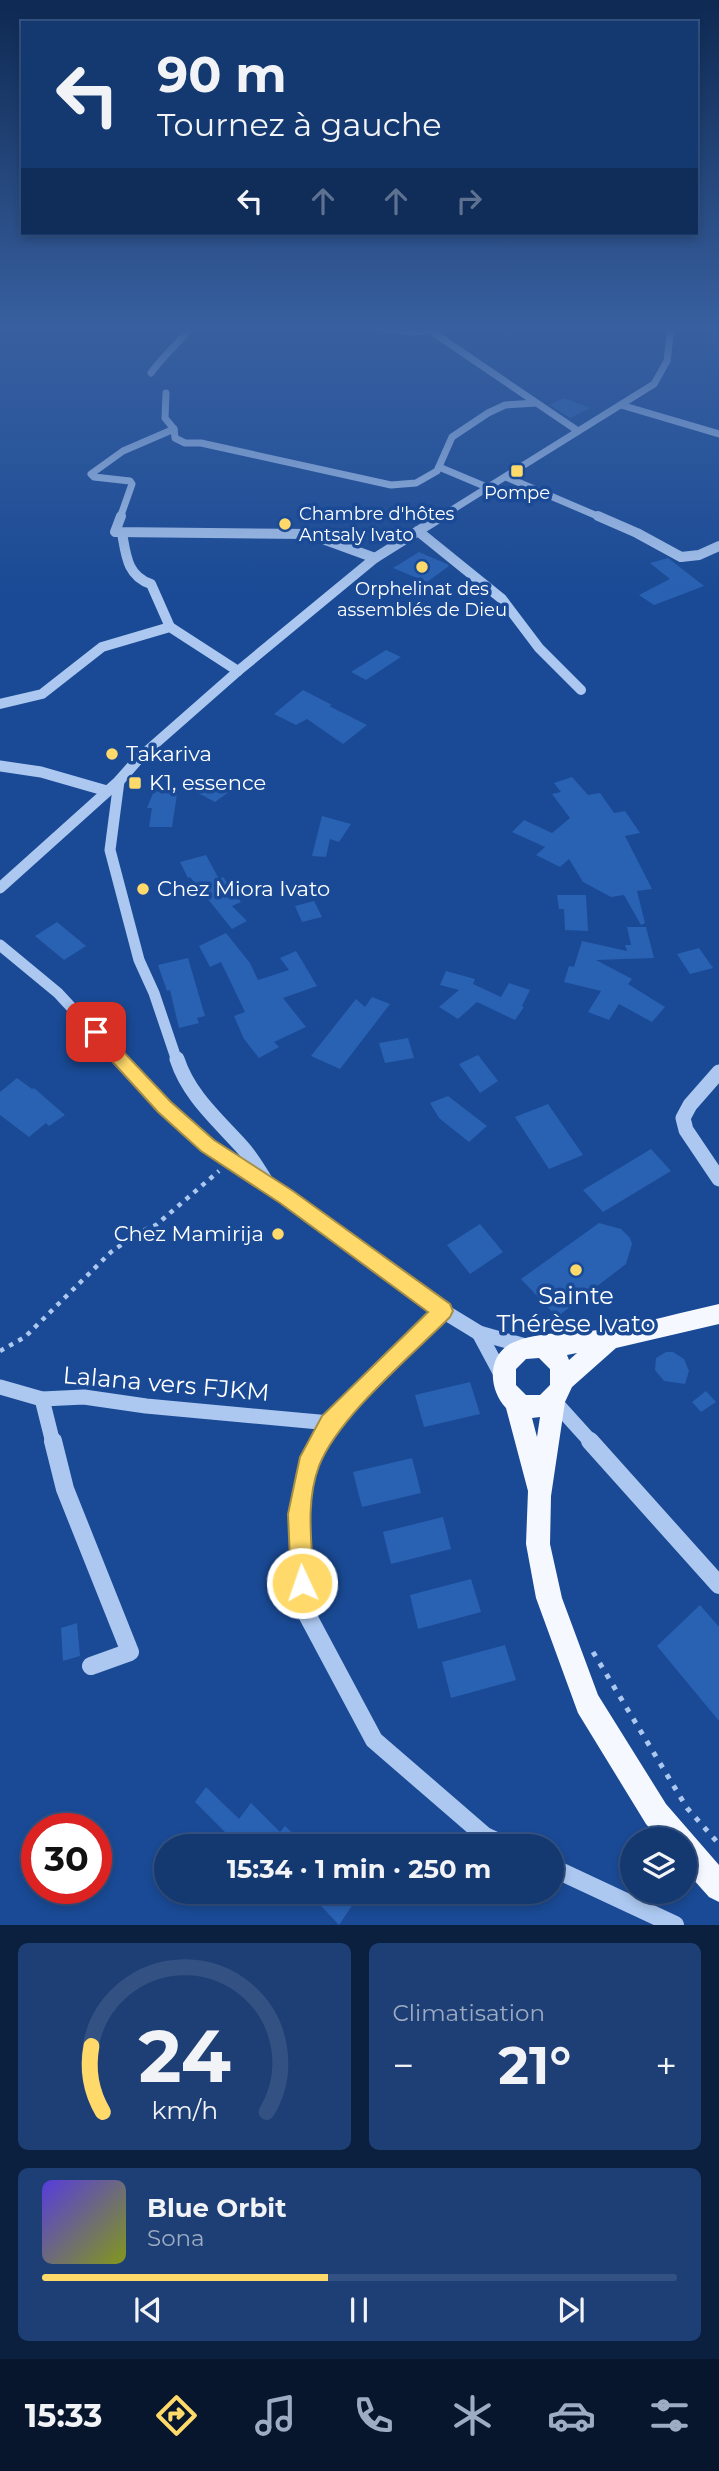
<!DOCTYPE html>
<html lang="fr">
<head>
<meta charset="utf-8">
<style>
  :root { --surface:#143870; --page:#1d3f75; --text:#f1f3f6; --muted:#9dacc3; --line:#335283; --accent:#ffda6b }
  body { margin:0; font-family:Montserrat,sans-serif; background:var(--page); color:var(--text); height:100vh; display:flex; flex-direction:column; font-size:26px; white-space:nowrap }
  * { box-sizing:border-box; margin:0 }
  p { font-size:23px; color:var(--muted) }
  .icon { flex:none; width:38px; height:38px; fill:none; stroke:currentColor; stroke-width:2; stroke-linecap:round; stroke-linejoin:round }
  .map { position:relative; height:1925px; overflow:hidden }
  .details { display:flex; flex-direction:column; gap:18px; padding:18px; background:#0b1f3e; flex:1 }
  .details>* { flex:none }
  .guide { position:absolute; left:21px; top:21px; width:677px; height:214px; border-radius:0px; box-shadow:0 4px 10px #0003,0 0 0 2px var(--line); background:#143870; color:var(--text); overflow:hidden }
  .buttons { position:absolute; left:620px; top:1827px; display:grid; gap:14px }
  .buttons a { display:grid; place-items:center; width:77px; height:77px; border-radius:50%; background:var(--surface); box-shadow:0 4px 10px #0003,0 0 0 2px var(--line); font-size:35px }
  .speed { position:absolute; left:21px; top:1813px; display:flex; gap:14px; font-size:35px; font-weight:700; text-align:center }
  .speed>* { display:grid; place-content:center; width:91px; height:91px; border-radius:50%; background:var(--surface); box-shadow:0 4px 10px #0003,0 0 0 2px var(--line); line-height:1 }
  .speed .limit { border:10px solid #d22; background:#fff; color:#111 }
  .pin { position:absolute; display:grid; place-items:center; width:60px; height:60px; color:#fff; margin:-30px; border-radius:14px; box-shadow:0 4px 10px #0006 }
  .me { position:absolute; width:77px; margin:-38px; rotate:357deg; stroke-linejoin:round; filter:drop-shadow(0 0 5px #0008) }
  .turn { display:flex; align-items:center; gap:24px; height:147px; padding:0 21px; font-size:32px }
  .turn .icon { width:91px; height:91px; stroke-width:2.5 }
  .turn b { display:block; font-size:49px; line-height:60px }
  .lanes { display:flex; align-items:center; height:66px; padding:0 21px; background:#0003; justify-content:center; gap:35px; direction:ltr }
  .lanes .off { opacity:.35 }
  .big { font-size:52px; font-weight:700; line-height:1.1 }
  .details .tile { flex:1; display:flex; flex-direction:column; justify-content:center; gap:10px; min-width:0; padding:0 24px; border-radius:10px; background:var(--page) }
  .details .dial { align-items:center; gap:0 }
  .dial svg { height:182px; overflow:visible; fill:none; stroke:var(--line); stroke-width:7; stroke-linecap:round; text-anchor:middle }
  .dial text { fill:var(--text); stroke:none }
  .song { display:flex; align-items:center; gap:21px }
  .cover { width:84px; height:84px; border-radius:10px; background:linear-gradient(135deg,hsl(250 70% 55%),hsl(70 70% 35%)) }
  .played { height:7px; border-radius:4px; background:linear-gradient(90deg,var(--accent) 45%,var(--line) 45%) }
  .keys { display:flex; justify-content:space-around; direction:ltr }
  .heat { display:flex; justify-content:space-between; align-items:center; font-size:38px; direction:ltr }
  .details .tiles { flex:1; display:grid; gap:18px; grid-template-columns:1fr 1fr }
  .tile:last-child { grid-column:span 2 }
  .trip { position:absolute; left:154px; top:1834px; width:410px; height:70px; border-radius:35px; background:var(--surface); box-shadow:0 4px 10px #0003,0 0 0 2px var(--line); font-weight:700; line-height:70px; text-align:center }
  .menu { display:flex; height:112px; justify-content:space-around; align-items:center; background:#08162d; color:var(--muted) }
  .menu .icon { width:49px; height:49px }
  .menu .current { color:var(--accent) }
  .menu b { font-size:32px; color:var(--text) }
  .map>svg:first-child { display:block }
</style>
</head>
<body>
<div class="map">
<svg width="719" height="1925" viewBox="0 0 719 1925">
  <rect width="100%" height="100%" fill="#1a4a95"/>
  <g fill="#2961b3">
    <path d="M563,398L590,408L570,418L550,405Z"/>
    <path d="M419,552L447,564L449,566L427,582L393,568Z"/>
    <path d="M668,558L704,586L654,605L639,595L670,579L650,563Z"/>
    <path d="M386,650L401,657L366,680L351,672Z"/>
    <path d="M303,690L332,705L329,706L367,725L343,744L307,719L296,725L274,714Z"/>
    <path d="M210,777L233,789L215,802L192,790Z"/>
    <path d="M572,777L588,795L600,793L614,813L625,811L640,833L625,836L652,889L637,891L645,923L641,925L624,895L611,897L583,882L569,859L560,867L536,855L545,847L512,832L524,820L552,833L570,818L552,794L561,792L554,783Z"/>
    <path d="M154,791L177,794L172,827H149L152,808H147Z"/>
    <path d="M322,816L351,824L339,842L330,839L326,857L312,856Z"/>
    <path d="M206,855L219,879L223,877L241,902L232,906L247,921L232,929L190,877L188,878L180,862Z"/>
    <path d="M557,895H586L588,931L565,930L564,909H559Z"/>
    <path d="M314,901L322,917L302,922L295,906Z"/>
    <path d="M57,922L86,946L64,960L35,936Z"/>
    <path d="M627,927H646L654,958L596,960L632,979L628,984L665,1007L652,1022L619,1004L609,1020L588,1012L601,991L564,982L569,966L574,967L582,941L627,951L625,945H631Z"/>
    <path d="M226,933L250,963L258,980L289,970L280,958L296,951L317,986L283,998L306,1027L274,1042L279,1047L259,1058L244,1039L234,1016L245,1012L221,962L210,967L199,946Z"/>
    <path d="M699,948L713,968L690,974L677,954Z"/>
    <path d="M188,958L205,1016L197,1018L199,1023L179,1028L170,990L167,991L158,965Z"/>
    <path d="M446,971L475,979L473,984L501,997L509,983L530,990L522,1006L524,1007L515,1020L477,1002L458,1019L439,1007L459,990L440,985Z"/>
    <path d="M372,997L390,1004L340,1069L311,1056L356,999L365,1007Z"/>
    <path d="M408,1038L414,1058L385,1063L379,1043Z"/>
    <path d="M478,1055L498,1081L480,1093L459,1064Z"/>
    <path d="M17,1078L32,1089L34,1088L65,1115L49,1126L46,1123L29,1137L0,1115V1092Z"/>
    <path d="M448,1096L487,1126L469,1142L439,1118L430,1103Z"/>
    <path d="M548,1104L583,1155L549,1169L515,1117Z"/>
    <path d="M651,1149L671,1171L603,1212L583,1190Z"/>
    <path d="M599,1223L621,1229L630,1238L632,1244L626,1264L557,1317L521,1279Z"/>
    <path d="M480,1224L503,1252L470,1274L447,1245Z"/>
    <path d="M666,1352H673L684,1359L689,1371L685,1384L664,1381L655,1370L656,1358Z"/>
    <path d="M470,1382L480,1414L424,1427L415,1395Z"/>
    <path d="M706,1391L716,1402L701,1412L692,1402Z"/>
    <path d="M412,1458L421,1493L362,1507L353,1472Z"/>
    <path d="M443,1517L451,1549L391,1564L383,1532Z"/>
    <path d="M471,1579L481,1612L418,1629L410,1595Z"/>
    <path d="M700,1605L719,1627V1721L657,1646Z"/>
    <path d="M77,1623L80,1656L63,1661L61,1628Z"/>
    <path d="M505,1645L516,1680L451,1698L442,1662Z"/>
    <path d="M206,1787L239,1819L251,1803L280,1832L285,1826L306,1846H232L225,1839L228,1835L195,1802Z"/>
    <path d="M308,1892H351L357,1898L339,1925Z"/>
  </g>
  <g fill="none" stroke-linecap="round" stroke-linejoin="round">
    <path stroke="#acc8f0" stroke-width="4.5" stroke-dasharray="4.5 6" stroke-linecap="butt" d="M0,1351L25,1337L111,1252L140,1232L156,1225L219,1171"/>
    <path stroke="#acc8f0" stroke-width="5" stroke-dasharray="5 8" stroke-linecap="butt" d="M593,1652L687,1808L719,1844"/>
    <g stroke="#acc8f0" stroke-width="7">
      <path d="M378,327L411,332L426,331"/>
      <path d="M425,327L578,431"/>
      <path d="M151,373C164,355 178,344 191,327"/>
      <path d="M621,405L719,434"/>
      <path d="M174,429L175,438L185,443H201L391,485L416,483L437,471L452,437L488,413L505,405L536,403"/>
      <path d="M439,467L489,488"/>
      <path d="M506,477L602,518"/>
      <path d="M120,518L132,484L130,481L94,477L91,474L123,451L174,429L165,418L166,393"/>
      <path d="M439,518L654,384L667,361L671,327"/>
    </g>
    <g stroke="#acc8f0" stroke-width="10">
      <path d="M121,516L115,532L309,534L375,558"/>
      <path d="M598,516L637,533L681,557L699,555L719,546"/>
      <path d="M418,531L502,599L539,648L581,690"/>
      <path d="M122,533C126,555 127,576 151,584L170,627"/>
      <path d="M0,704L42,694L102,647L170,627L238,671"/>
      <path d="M139,758L238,671L375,558L442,516"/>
    </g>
    <g stroke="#acc8f0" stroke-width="11">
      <path d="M0,766L41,772L107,791"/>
      <path d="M119,781L110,850L139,960L154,993L177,1061"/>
      <path d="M0,888L119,781L141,756"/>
      <path d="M0,945L58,993L121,1061"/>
    </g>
    <g stroke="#acc8f0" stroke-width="15">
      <path d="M119,1059L164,1107L207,1145L269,1185L443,1311L479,1333L529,1347"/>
      <path d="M177,1059C189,1096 218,1120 243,1148C251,1157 258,1169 265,1180"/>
      <path d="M719,1072L690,1105L683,1118L686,1130L719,1179"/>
      <path d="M479,1333L502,1376"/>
      <path d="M0,1387L42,1399L84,1397L146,1406L330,1423"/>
      <path d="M42,1399L53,1443"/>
      <path d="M554,1401L592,1443"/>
      <path d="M319,1443L330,1423L443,1311"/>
    </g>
    <g stroke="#acc8f0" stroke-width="18">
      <path d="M53,1441L65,1489L130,1652L91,1666"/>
      <path d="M320,1441L308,1465L299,1513L303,1607L374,1740L485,1836L507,1846"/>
      <path d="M590,1441L719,1585"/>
      <path d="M551,1867L675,1925"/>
    </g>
    <path fill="#f5f8ff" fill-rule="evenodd" d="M719,1304V1324L616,1348L572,1387L565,1402L551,1496L550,1544L562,1598L598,1695L666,1804L719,1865V1902L709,1897L684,1869V1839H659L646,1824L578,1713L536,1598L526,1544L528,1491L506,1408C488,1389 487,1355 512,1343C537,1331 580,1333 608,1329C645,1323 682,1312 719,1304ZM577,1353L569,1360L567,1355ZM539,1358L550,1369V1385L540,1395H526L516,1385V1369L526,1359ZM540,1417L537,1437L532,1418Z"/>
  </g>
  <linearGradient id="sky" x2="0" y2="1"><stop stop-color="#0e2952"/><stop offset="0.55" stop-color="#3860a0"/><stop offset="1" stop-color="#3860a0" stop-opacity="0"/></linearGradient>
  <rect width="719" height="597" fill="url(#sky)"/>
  <path fill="#ffda6b" stroke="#a68e46" stroke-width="2" d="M96,1026L101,1028L171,1102L214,1140L293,1191L450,1304L453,1311L450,1317C411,1356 338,1417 319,1466C305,1503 312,1545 314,1583L310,1592L302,1595L294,1592L291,1583L288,1514L300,1457L322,1416L428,1312L280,1203L201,1151L158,1112L90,1037L87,1032L90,1028Z"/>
  <g fill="#ffda6b" stroke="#1a4a95" stroke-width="2.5">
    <rect x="510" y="464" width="14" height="14" rx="3.5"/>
    <circle cx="285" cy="524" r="7"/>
    <circle cx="422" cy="567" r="7"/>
    <circle cx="112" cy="754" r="7"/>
    <rect x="128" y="776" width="14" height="14" rx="3.5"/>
    <circle cx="143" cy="889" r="7"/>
    <circle cx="278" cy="1234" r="7"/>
    <circle cx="576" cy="1270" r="7"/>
  </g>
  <g text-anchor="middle" stroke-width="7" stroke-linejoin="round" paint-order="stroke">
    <g font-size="18" fill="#fff" stroke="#1a4a95">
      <text x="517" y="499">Pompe</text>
      <text x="299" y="520" text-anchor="start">Chambre d'hôtes<tspan x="299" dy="21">Antsaly Ivato</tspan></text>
      <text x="422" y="595">Orphelinat des<tspan x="422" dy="21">assemblés de Dieu</tspan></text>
    </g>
    <g font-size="21" fill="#fff" stroke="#1a4a95" text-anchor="start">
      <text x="126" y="761">Takariva</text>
      <text x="149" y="790">K1, essence</text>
      <text x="157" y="896">Chez Miora Ivato</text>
      <text x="264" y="1241" text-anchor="end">Chez Mamirija</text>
    </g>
    <g font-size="24" fill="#fff" stroke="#1a4a95">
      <text x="576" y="1304">Sainte<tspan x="576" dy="28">Thérèse Ivato</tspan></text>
    </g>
    <g font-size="24" fill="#fff" stroke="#1a4a95">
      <text transform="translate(166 1384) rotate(5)" y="8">Lalana vers FJKM</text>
    </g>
  </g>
</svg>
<div class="buttons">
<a><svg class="icon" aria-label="layers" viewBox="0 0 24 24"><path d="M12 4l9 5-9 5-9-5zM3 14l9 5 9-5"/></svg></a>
</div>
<div class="speed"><div class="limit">30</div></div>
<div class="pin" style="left:96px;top:1032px;background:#d93025"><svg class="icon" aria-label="arrive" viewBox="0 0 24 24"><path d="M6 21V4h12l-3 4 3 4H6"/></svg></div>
<svg class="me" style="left:302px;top:1583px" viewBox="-20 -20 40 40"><circle r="17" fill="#ffda6b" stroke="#fff" stroke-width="3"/><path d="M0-11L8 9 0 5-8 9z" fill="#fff"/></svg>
<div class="trip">15:34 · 1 min · 250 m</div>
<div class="guide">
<div class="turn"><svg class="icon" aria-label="left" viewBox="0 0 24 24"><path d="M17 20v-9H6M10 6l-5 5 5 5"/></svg><div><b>90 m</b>Tournez à gauche</div></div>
<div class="lanes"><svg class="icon" aria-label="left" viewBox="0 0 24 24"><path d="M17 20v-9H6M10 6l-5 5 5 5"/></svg><svg class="icon off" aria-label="ahead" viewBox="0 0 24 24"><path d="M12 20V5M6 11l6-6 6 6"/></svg><svg class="icon off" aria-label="ahead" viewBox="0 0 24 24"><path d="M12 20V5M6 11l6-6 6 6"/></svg><svg class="icon off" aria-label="right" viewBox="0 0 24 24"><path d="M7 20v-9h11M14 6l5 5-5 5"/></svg></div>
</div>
</div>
<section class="details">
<div class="tiles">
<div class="tile dial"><svg viewBox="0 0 100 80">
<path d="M14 69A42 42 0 1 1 86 69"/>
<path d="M14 69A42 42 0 0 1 9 40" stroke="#ffda6b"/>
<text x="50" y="56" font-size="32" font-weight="700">24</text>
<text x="50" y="72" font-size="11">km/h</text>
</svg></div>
<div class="tile"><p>Climatisation</p>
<div class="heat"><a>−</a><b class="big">21°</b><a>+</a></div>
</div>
<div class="tile">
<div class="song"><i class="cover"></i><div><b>Blue Orbit</b><p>Sona</p></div></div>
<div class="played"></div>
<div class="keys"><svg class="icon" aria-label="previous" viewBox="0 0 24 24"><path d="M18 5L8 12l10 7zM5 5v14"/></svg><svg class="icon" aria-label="pause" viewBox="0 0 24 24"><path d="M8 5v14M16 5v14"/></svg><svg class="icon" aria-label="next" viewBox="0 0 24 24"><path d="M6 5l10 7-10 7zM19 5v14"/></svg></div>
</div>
</div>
</section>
<nav class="menu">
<b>15:33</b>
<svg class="icon current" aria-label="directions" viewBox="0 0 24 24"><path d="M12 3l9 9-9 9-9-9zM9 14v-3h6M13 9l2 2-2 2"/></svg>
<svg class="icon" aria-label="music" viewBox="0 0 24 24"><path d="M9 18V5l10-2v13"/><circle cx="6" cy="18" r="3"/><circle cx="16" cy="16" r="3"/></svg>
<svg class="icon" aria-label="phone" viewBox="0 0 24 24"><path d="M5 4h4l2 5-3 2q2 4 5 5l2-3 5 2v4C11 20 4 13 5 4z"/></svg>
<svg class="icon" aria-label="climate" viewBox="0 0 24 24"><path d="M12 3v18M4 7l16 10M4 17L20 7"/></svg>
<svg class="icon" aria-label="car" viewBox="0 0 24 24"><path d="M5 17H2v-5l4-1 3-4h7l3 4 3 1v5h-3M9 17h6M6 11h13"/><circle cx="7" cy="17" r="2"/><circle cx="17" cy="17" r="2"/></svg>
<svg class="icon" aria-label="filters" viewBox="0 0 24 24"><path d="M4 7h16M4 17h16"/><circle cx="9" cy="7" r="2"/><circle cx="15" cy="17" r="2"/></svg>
</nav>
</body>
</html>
